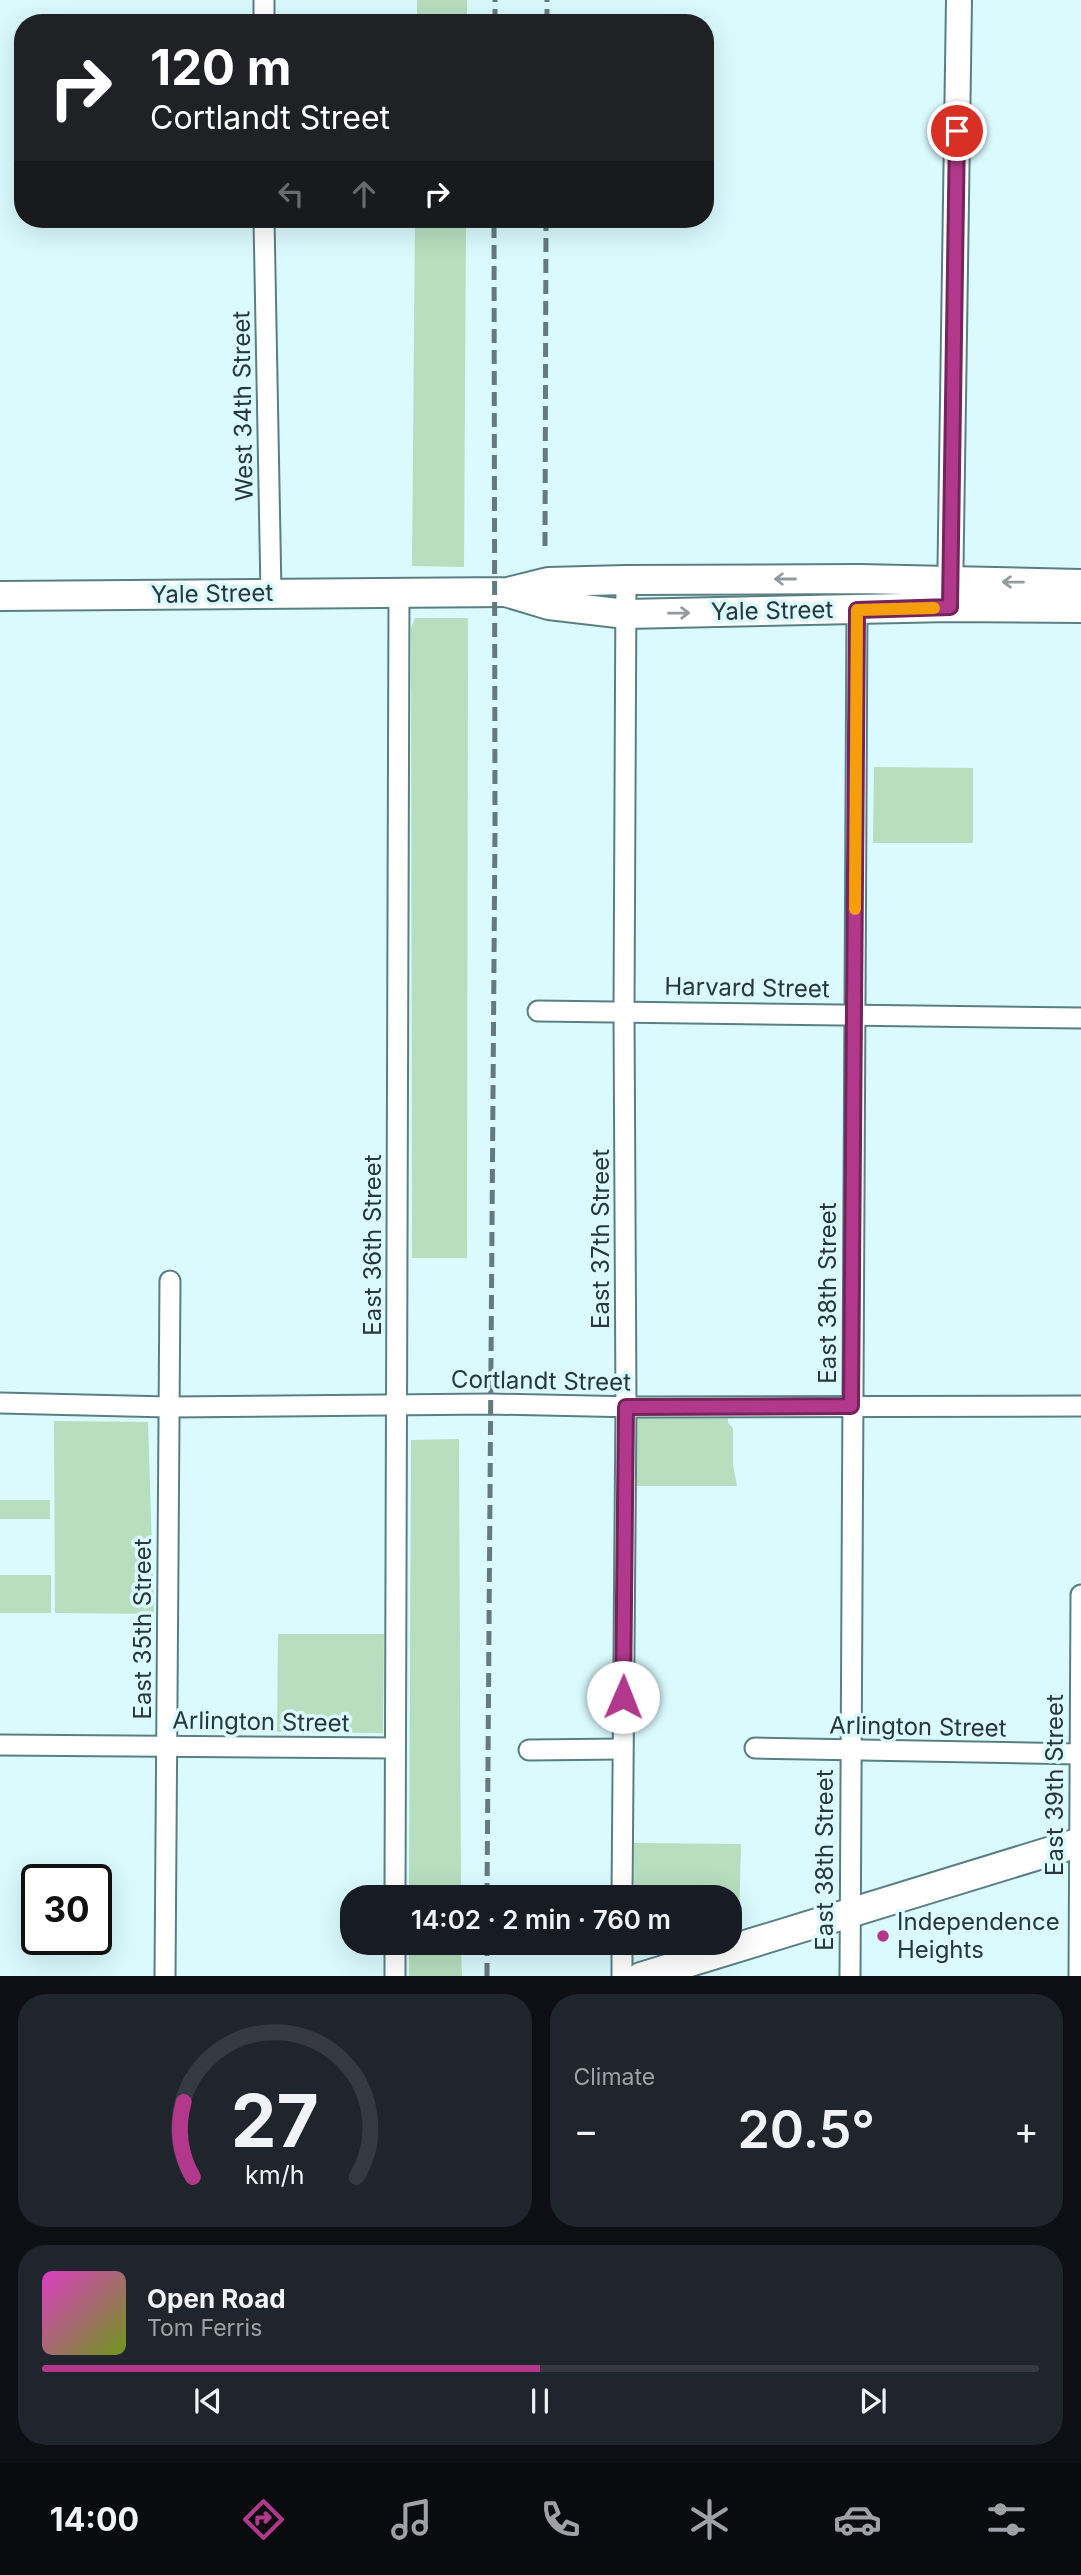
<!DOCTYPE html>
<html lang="en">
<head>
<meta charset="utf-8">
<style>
  :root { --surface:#171b24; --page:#20242c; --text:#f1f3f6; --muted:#9ea1a6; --line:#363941; --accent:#b1388b }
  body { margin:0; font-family:Inter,sans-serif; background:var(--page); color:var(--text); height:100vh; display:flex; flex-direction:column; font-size:26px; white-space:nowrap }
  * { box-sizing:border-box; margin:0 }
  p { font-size:23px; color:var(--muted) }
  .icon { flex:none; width:38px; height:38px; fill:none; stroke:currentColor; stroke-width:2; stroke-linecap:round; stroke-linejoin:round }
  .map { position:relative; height:1976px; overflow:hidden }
  .side { display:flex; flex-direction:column; gap:18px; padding:18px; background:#0d0f14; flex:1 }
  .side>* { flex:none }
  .banner { position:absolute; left:14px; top:14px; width:700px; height:214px; border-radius:28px; box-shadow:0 7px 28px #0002; background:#202124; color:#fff; overflow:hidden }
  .speed { position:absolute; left:21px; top:1864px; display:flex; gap:14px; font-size:35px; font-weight:700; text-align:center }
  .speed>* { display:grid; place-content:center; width:91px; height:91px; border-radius:50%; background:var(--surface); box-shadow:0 7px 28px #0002; line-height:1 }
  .speed .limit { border:4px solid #111; border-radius:10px; background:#fff; color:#111 }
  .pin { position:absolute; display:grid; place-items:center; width:60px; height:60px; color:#fff; margin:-30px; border:4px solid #fff; border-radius:50%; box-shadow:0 2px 7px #0007 }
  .me { position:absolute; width:77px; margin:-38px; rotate:1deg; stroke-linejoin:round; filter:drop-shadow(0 0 5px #0008) }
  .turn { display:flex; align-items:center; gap:24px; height:147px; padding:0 21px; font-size:32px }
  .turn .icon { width:91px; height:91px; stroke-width:2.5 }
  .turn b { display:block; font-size:49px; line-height:60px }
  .lanes { display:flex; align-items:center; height:66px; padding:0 21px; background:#0003; justify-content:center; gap:35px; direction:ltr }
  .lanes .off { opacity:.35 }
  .big { font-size:52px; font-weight:600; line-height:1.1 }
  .side .card { flex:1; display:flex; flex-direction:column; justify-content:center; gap:10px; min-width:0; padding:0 24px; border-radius:28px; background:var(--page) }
  .side .dial { align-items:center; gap:0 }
  .dial svg { height:182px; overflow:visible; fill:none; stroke:var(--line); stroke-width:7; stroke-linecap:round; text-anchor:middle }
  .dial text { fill:var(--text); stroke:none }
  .song { display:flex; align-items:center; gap:21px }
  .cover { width:84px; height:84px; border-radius:10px; background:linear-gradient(135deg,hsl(310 70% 55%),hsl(80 70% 35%)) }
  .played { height:7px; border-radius:4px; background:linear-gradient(90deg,var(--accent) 50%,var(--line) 50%) }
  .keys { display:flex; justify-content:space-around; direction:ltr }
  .heat { display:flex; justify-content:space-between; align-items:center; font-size:38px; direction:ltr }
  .side .tiles { flex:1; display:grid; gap:18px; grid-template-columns:1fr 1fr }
  .card:last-child { grid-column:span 2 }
  .trip { position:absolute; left:340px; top:1885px; width:402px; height:70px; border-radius:28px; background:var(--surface); box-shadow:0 7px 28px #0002; font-weight:600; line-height:70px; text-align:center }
  .tabs { display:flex; height:112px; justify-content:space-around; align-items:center; background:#090b0e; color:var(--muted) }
  .tabs .icon { width:49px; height:49px }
  .tabs .on { color:var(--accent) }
  .tabs b { font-size:32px; color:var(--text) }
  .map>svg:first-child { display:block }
</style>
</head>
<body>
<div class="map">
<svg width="1081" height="1977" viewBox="0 0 1081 1977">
  <rect width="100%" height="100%" fill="#dafafe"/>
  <g fill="#b6debf">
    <rect x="417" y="0" width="50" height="23"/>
    <path d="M415,219H466L464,567L412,566Z"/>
    <path d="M415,618H468L467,1258H412L411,628Z"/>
    <path d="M874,767L973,768V843H873Z"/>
    <path d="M728,1415V1423L733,1428V1465L737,1486H632L633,1420L638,1416Z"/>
    <path d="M54,1421L148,1422L154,1614L55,1613Z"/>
    <path d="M459,1439L461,1897H409L411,1440Z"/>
    <rect x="0" y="1500" width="50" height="19"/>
    <rect x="0" y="1575" width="51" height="38"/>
    <path d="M278,1634H384L383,1733L277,1732Z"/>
    <path d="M634,1843L741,1844L739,1922L730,1924V1897H634Z"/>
    <path d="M409,1943H461L462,1976H409Z"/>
  </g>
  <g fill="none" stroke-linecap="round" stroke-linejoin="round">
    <g stroke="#5a7f83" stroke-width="23">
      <g id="minor">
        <path d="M264,23V0"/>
        <path d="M264,219L271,593"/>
        <path d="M538,1011L1081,1018"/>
        <path d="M0,1403L169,1407L490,1404L637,1407L1081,1406"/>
        <path d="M0,1745L395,1748"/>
        <path d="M755,1748L1080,1754"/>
        <path d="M529,1750L622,1749"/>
        <path d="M395,1897L399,594"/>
        <path d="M622,1897L626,1407L624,1011L626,580"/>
        <path d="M622,1942V1977"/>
        <path d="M165,1977L170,1281"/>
        <path d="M395,1977V1942"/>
        <path d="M850,1977L857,610"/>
        <path d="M1079,1977L1081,1595"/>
      </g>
    </g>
    <g stroke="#5a7f83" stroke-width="28">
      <path id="tertiary" d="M950,600L959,0"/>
    </g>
    <g stroke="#5a7f83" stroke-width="32">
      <g id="secondary">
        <path d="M509,593L549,605L626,614L950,607L1081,608"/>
        <path d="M0,596L508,592L548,582L626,580L859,579L1081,584"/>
        <path d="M641,1977L1081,1842"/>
      </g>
    </g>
    <use href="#minor" stroke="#fff" stroke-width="19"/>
    <use href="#tertiary" stroke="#fff" stroke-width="24"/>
    <use href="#secondary" stroke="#fff" stroke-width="28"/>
    <g stroke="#657a7d" stroke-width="5" stroke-dasharray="14 7" stroke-linecap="butt">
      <path d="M495,23V0"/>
      <path d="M547,23V0"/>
      <path d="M545,546L546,219"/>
      <path d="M487,1897L495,826L494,219"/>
      <path d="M487,1977V1942"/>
    </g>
  </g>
  <defs><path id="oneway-shaft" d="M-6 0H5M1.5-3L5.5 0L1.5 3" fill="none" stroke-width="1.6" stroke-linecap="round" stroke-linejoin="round" transform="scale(1.75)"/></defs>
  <g stroke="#949b9c">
    <use href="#oneway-shaft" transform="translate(785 579) rotate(-180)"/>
    <use href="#oneway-shaft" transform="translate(1013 582) rotate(-179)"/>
    <use href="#oneway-shaft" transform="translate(679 613) rotate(-1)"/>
  </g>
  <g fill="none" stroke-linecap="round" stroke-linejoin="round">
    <g stroke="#73245a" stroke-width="18">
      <path id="route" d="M623,1697L626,1407L851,1406L857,610L950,607L957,131"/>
    </g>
    <use href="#route" stroke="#b1388b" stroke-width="12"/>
    <path stroke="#f59e0b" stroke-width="12" d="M855,909L857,610L934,608"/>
  </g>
  <circle fill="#b1388b" stroke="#dafafe" stroke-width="2.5" cx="883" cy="1936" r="7"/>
  <g text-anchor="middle" stroke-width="7" stroke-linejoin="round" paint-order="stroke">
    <g font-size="24" fill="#28373a" stroke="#dafafe">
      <text transform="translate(243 406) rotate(-91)" y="8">West 34th Street</text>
      <text transform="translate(212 594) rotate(-1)" y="8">Yale Street</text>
      <text transform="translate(772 611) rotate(-1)" y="8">Yale Street</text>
      <text transform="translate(747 988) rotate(1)" y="8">Harvard Street</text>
      <text transform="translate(601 1239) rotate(-90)" y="8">East 37th Street</text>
      <text transform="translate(373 1245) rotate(-90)" y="8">East 36th Street</text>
      <text transform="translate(828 1293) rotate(-90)" y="8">East 38th Street</text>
      <text transform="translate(541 1381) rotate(1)" y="8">Cortlandt Street</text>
      <text transform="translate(143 1629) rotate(-90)" y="8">East 35th Street</text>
      <text transform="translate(261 1722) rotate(1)" y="8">Arlington Street</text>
      <text transform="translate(918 1727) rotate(1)" y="8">Arlington Street</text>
      <text transform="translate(1055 1785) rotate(-90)" y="8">East 39th Street</text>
      <text transform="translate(825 1860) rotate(-90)" y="8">East 38th Street</text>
    </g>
    <g font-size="24" fill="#28373a" stroke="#dafafe" text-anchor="start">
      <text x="897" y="1930">Independence<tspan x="897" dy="28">Heights</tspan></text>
    </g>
  </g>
</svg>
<div class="speed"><div class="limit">30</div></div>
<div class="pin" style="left:957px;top:131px;background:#d93025"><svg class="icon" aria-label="arrive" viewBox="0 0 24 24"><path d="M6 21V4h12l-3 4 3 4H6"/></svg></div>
<svg class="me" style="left:623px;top:1697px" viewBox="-20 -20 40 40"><circle r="19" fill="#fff"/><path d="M0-13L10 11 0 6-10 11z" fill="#b1388b"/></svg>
<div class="trip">14:02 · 2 min · 760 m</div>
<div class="banner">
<div class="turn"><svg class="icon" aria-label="right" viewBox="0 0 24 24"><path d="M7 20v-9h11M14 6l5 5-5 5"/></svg><div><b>120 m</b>Cortlandt Street</div></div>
<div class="lanes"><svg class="icon off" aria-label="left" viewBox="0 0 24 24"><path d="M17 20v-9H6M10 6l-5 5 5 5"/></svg><svg class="icon off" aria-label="ahead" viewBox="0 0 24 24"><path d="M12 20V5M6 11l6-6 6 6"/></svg><svg class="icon" aria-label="right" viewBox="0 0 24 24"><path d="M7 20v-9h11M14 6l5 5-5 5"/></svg></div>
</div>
</div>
<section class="side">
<div class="tiles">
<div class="card dial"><svg viewBox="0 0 100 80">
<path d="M14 69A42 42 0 1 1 86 69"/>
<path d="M14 69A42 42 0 0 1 10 36" stroke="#b1388b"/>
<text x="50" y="56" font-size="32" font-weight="700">27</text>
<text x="50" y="72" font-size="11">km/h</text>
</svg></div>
<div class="card"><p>Climate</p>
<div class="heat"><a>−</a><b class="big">20.5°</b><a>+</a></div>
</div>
<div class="card">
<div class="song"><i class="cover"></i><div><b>Open Road</b><p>Tom Ferris</p></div></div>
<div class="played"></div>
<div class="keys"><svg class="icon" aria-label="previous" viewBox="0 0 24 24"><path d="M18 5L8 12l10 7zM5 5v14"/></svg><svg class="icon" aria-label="pause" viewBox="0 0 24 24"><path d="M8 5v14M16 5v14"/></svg><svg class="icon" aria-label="next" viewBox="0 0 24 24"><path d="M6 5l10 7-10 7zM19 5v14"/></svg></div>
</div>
</div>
</section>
<nav class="tabs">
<b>14:00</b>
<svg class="icon on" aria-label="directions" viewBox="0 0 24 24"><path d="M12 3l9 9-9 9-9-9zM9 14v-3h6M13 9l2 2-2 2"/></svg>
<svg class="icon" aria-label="music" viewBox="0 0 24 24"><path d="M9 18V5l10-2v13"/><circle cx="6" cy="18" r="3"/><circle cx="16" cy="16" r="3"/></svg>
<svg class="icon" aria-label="phone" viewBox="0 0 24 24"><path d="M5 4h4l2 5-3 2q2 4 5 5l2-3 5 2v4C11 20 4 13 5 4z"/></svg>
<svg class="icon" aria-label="climate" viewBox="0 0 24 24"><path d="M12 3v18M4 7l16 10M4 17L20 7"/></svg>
<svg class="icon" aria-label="car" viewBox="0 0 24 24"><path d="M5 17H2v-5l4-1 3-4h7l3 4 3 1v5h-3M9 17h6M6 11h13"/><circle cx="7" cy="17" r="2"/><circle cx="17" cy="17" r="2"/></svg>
<svg class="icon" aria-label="filters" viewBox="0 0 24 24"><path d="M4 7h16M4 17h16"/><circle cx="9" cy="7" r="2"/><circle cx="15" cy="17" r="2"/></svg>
</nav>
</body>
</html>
